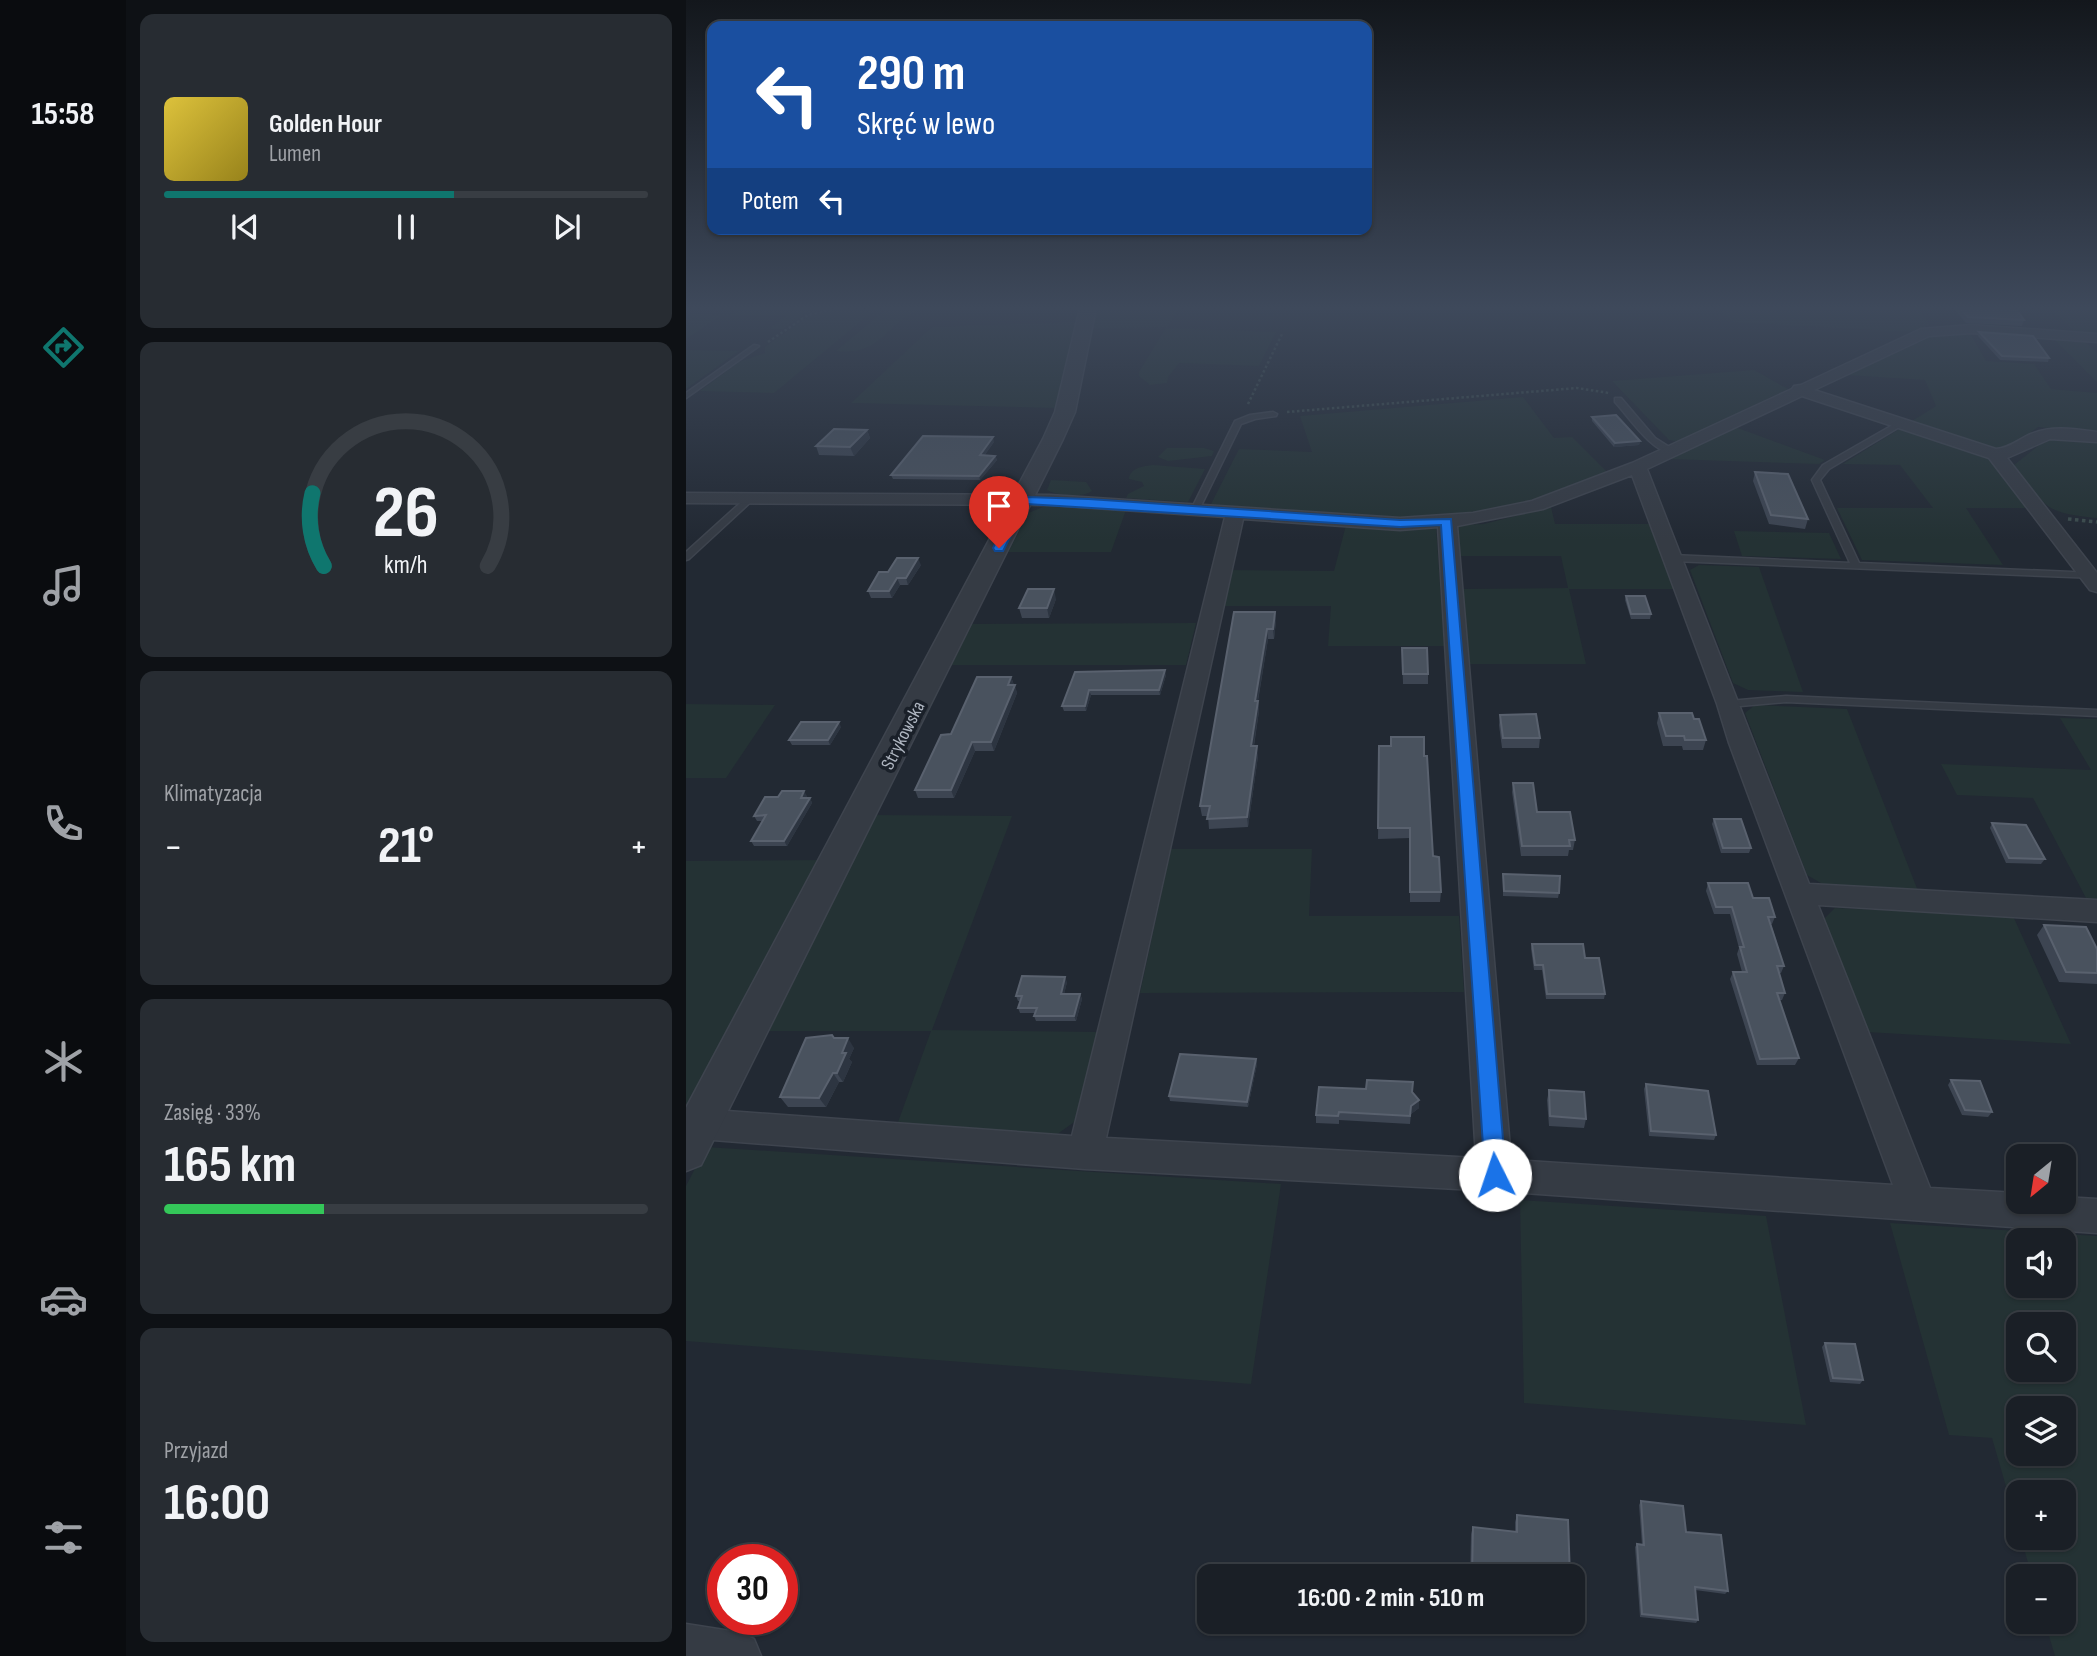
<!DOCTYPE html>
<html lang="pl">
<head>
<meta charset="utf-8">
<style>
  :root { --surface:#1a1f26; --page:#272c32; --text:#f1f3f6; --muted:#9fa2a7; --line:#383d43; --accent:#0f766e }
  body { margin:0; font-family:"Sofia Sans Condensed",sans-serif; background:var(--page); color:var(--text); height:100vh; display:flex; flex-direction:column; font-size:26px; white-space:nowrap }
  * { box-sizing:border-box; margin:0 }
  p { font-size:23px; color:var(--muted) }
  .icon { flex:none; width:38px; height:38px; fill:none; stroke:currentColor; stroke-width:2; stroke-linecap:round; stroke-linejoin:round }
  .map { position:relative; flex:1; overflow:hidden }
  .drawer { display:flex; flex-direction:column; gap:14px; padding:14px; background:#0e1115; width:560px }
  .drawer>* { flex:none }
  .hud { position:absolute; left:21px; top:21px; width:665px; height:214px; border-radius:14px; box-shadow:0 2px 5px #0004,0 0 0 2px var(--line); background:#1a4fa0; color:#fff; overflow:hidden }
  .needle { width:46px; rotate:210deg }
  .fabs { position:absolute; left:1320px; top:1144px; display:grid; gap:14px }
  .fabs a { display:grid; place-items:center; width:70px; height:70px; border-radius:14px; background:var(--surface); box-shadow:0 2px 5px #0004,0 0 0 2px var(--line); font-size:35px }
  .speed { position:absolute; left:21px; top:1544px; display:flex; gap:14px; font-size:35px; font-weight:700; text-align:center }
  .speed>* { display:grid; place-content:center; width:91px; height:91px; border-radius:50%; background:var(--surface); box-shadow:0 2px 5px #0004,0 0 0 2px var(--line); line-height:1 }
  .speed .limit { border:10px solid #d22; background:#fff; color:#111 }
  .pin { position:absolute; display:grid; place-items:center; width:60px; height:60px; color:#fff; margin:-72px -30px; border-radius:50% 50% 50% 0; rotate:-45deg; box-shadow:0 0 7px #0007 }
  .pin .icon { rotate:45deg }
  .me { position:absolute; width:77px; margin:-38px; rotate:356deg; stroke-linejoin:round; filter:drop-shadow(0 0 5px #0008) }
  .turn { display:flex; align-items:center; gap:24px; height:147px; padding:0 35px; font-size:32px }
  .turn .icon { width:91px; height:91px; stroke-width:2.5 }
  .turn b { display:block; font-size:49px; line-height:60px }
  .then { display:flex; align-items:center; height:66px; padding:0 35px; background:#0003; gap:14px; font-size:26px }
  .big { font-size:52px; font-weight:700; line-height:1.1 }
  .drawer .widget { flex:1; display:flex; flex-direction:column; justify-content:center; gap:10px; min-width:0; padding:0 24px; border-radius:14px; background:var(--page) }
  .drawer .dial { align-items:center; gap:0 }
  .dial svg { height:182px; overflow:visible; fill:none; stroke:var(--line); stroke-width:7; stroke-linecap:round; text-anchor:middle }
  .dial text { fill:var(--text); stroke:none }
  .song { display:flex; align-items:center; gap:21px }
  .cover { width:84px; height:84px; border-radius:10px; background:linear-gradient(135deg,hsl(50 70% 55%),hsl(50 70% 35%)) }
  .played { height:7px; border-radius:4px; background:linear-gradient(90deg,var(--accent) 60%,var(--line) 60%) }
  .keys { display:flex; justify-content:space-around; direction:ltr }
  .heat { display:flex; justify-content:space-between; align-items:center; font-size:38px; direction:ltr }
  .charge { height:10px; border-radius:5px; background:linear-gradient(90deg,#34c759 33%,var(--line) 0) }
  .trip { position:absolute; left:511px; top:1564px; width:388px; height:70px; border-radius:14px; background:var(--surface); box-shadow:0 2px 5px #0004,0 0 0 2px var(--line); font-weight:700; line-height:70px; text-align:center }
  main { display:flex; flex:1; min-height:0 }
  .dock { display:flex; flex-direction:column; width:126px; justify-content:space-around; align-items:center; background:#0a0c0f; color:var(--muted) }
  .dock .icon { width:49px; height:49px }
  .dock .selected { color:var(--accent) }
  .dock b { font-size:32px; color:var(--text) }
  .map>svg:first-child { display:block }
</style>
</head>
<body>
<main>
<nav class="dock">
<b>15:58</b>
<svg class="icon selected" aria-label="directions" viewBox="0 0 24 24"><path d="M12 3l9 9-9 9-9-9zM9 14v-3h6M13 9l2 2-2 2"/></svg>
<svg class="icon" aria-label="music" viewBox="0 0 24 24"><path d="M9 18V5l10-2v13"/><circle cx="6" cy="18" r="3"/><circle cx="16" cy="16" r="3"/></svg>
<svg class="icon" aria-label="phone" viewBox="0 0 24 24"><path d="M5 4h4l2 5-3 2q2 4 5 5l2-3 5 2v4C11 20 4 13 5 4z"/></svg>
<svg class="icon" aria-label="climate" viewBox="0 0 24 24"><path d="M12 3v18M4 7l16 10M4 17L20 7"/></svg>
<svg class="icon" aria-label="car" viewBox="0 0 24 24"><path d="M5 17H2v-5l4-1 3-4h7l3 4 3 1v5h-3M9 17h6M6 11h13"/><circle cx="7" cy="17" r="2"/><circle cx="17" cy="17" r="2"/></svg>
<svg class="icon" aria-label="filters" viewBox="0 0 24 24"><path d="M4 7h16M4 17h16"/><circle cx="9" cy="7" r="2"/><circle cx="15" cy="17" r="2"/></svg>
</nav>
<section class="drawer">
<div class="widget">
<div class="song"><i class="cover"></i><div><b>Golden Hour</b><p>Lumen</p></div></div>
<div class="played"></div>
<div class="keys"><svg class="icon" aria-label="previous" viewBox="0 0 24 24"><path d="M18 5L8 12l10 7zM5 5v14"/></svg><svg class="icon" aria-label="pause" viewBox="0 0 24 24"><path d="M8 5v14M16 5v14"/></svg><svg class="icon" aria-label="next" viewBox="0 0 24 24"><path d="M6 5l10 7-10 7zM19 5v14"/></svg></div>
</div>
<div class="widget dial"><svg viewBox="0 0 100 80">
<path d="M14 69A42 42 0 1 1 86 69"/>
<path d="M14 69A42 42 0 0 1 9 37" stroke="#0f766e"/>
<text x="50" y="56" font-size="32" font-weight="700">26</text>
<text x="50" y="72" font-size="11">km/h</text>
</svg></div>
<div class="widget"><p>Klimatyzacja</p>
<div class="heat"><a>−</a><b class="big">21°</b><a>+</a></div>
</div>
<div class="widget"><p>Zasięg · 33%</p><b class="big">165 km</b><div class="charge"></div></div>
<div class="widget"><p>Przyjazd</p><b class="big">16:00</b></div>
</section>
<div class="map">
<svg width="1411" height="1656" viewBox="0 0 1411 1656">
  <rect width="100%" height="100%" fill="#222933"/>
  <g fill="#243234" fill-rule="evenodd">
    <path d="M52,308H144L118,314L97,329H83L100,316L47,315Z"/>
    <path d="M191,308L88,393L14,391L53,362L79,353V347L121,317L152,310Z"/>
    <path d="M202,308H266L263,311C254,311 238,307 230,311C198,326 195,356 150,351Z"/>
    <path d="M409,308H493L481,327L405,328Z"/>
    <path d="M1032,308H1231L1244,325L1227,332L1047,322Z"/>
    <path d="M1364,308H1411V336L1393,335Z"/>
    <path d="M0,313L36,315L0,339Z"/>
    <path d="M392,322L372,408L165,403L246,327Z"/>
    <path d="M480,328L590,332L573,366L493,363L482,377L481,383L464,385L453,376V372Z"/>
    <path d="M1272,332L1284,333L1300,361L1348,364L1365,389L1411,393V432L1352,427L1322,450H1310L1223,423L1250,406L1239,380L1160,375L1238,337Z"/>
    <path d="M1366,337L1396,339L1411,353V382Z"/>
    <path d="M0,350L53,351L0,389Z"/>
    <path d="M1068,370L1102,389L994,442L983,440L926,381Z"/>
    <path d="M837,397L868,438L886,437L922,473L860,498L793,514L714,519L524,506L553,449L626,452L614,416Z"/>
    <path d="M1049,427L1139,460L1133,464L983,459Z"/>
    <path d="M1215,428L1303,456L1343,508H1280L1317,565L1176,560L1151,508H1247L1214,465L1157,464Z"/>
    <path d="M1366,435L1411,439V518C1356,513 1360,506 1328,465Z"/>
    <path d="M481,448H518L528,451L526,456L482,461L472,457Z"/>
    <path d="M467,465L519,469L502,502L440,498L442,494L458,486L456,482L443,479C444,468 457,466 467,465Z"/>
    <path d="M365,480L400,482L406,491C396,498 372,496 361,490Z"/>
    <path d="M362,505L440,510L425,552H322L342,513Z"/>
    <path d="M865,507L869,524H967L990,589H883L900,664H782L775,589L882,588L875,556H773L770,525L798,524Z"/>
    <path d="M660,525L750,526L758,646H642L645,606H536L543,570L648,571Z"/>
    <path d="M1048,531L1143,533L1155,559L1056,556Z"/>
    <path d="M1013,565L1073,567L1117,692L1062,690L1047,683L1004,570Z"/>
    <path d="M510,623L500,665H265L286,624Z"/>
    <path d="M0,704L89,705L40,778H0Z"/>
    <path d="M1069,705L1161,709L1232,891L1140,886L1121,875L1059,713Z"/>
    <path d="M1374,718L1411,719V899L1400,898L1347,798L1271,795L1255,764L1405,770Z"/>
    <path d="M188,815L326,816L246,1030L413,1032L391,1120L370,1135L211,1125L245,1031H80Z"/>
    <path d="M485,849H626L623,916H773L778,992L454,993Z"/>
    <path d="M137,860L0,1116V861Z"/>
    <path d="M1149,908L1327,916L1385,1044L1181,1032L1138,919Z"/>
    <path d="M20,1147L595,1184L565,1384L0,1341V1186Z"/>
    <path d="M834,1200L1080,1216L1120,1425L838,1403Z"/>
    <path d="M1204,1223L1411,1236V1656H1369L1359,1622H1377V1577H1346L1335,1538H1377V1493H1332V1528L1306,1438L1263,1435ZM1332,1241H1377V1286H1332ZM1332,1325H1377V1370H1332ZM1332,1409H1377V1454H1332Z"/>
  </g>
  <g fill="none" stroke-linecap="round" stroke-linejoin="round">
    <g stroke="#3e444e" stroke-width="3">
      <g id="service">
        <path d="M68,345L73,346L0,398V393Z"/>
        <path d="M929,398H935L969,438L988,450V454C966,453 943,417 929,402Z"/>
        <path d="M587,412L591,414L590,416L569,419L555,424L513,510L506,512L505,510L549,421L564,415Z"/>
        <path d="M1212,422L1216,424L1215,426L1143,469L1134,480L1173,563L1409,573L1411,574V578L986,561L981,558L986,555L1164,563L1126,480L1137,465Z"/>
        <path d="M62,496L69,498L3,559L0,560V552Z"/>
        <path d="M1100,696L1411,710V716L1100,702L1043,707L1038,704L1043,701Z"/>
      </g>
    </g>
    <g stroke="#3e444e" stroke-width="3">
      <g id="minor">
        <path d="M1285,325L1411,334V342L1285,333L1243,336L1128,390L1310,449C1324,448 1333,439 1345,434C1366,425 1389,429 1411,432V442L1364,439L1321,458L1411,573V592L1404,590L1303,458L1116,396L961,469L1123,884L1411,900V922L1132,905L1244,1188L1332,1193V1202H1377V1197L1411,1199V1233L809,1191L399,1169L14,1139L2,1135V1113L14,1109L386,1136L539,517L364,505L0,503V493L364,495L714,518L787,513L846,501L946,463L1106,389L1108,386L1115,385L1235,329ZM946,475L1031,704L1043,743L1207,1185L825,1160L771,526L857,509ZM557,519L714,530L752,527L790,1158L420,1138Z"/>
        <path d="M0,1624L51,1632L68,1639L75,1656H0Z"/>
      </g>
    </g>
    <g stroke="#3e444e" stroke-width="3">
      <path id="tertiary" d="M394,308H410L389,412L377,439L15,1165L0,1171V1108L357,439L369,412Z"/>
    </g>
    <g stroke="#3c4c4d" stroke-width="2.5" stroke-dasharray="2.5 2.5" stroke-linecap="butt">
      <path d="M82,342L122,315L156,308"/>
      <path d="M562,404L596,334"/>
      <path d="M601,412L891,388L923,393"/>
    </g>
    <path stroke="#3c4c4d" stroke-width="3.5" stroke-dasharray="3.5 3.5" stroke-linecap="butt" d="M1382,519L1411,522"/>
    <use href="#service" fill="#353b44" fill-rule="evenodd"/>
    <use href="#minor" fill="#353b44" fill-rule="evenodd"/>
    <use href="#tertiary" fill="#353b44" fill-rule="evenodd"/>
  </g>
  <g fill="#3d4552">
    <path d="M1269,308H1321L1338,320L1336,326L1280,323L1272,314Z"/>
    <path d="M1293,332L1363,358L1362,362L1314,360L1292,336Z"/>
    <path d="M906,417L954,441L953,445L928,447L906,421Z"/>
    <path d="M181,430L184,438L168,456L133,455L130,446Z"/>
    <path d="M308,442L298,456H309L311,460L294,480L207,479L205,475Z"/>
    <path d="M1069,472L1122,519L1119,529L1083,524L1067,481Z"/>
    <path d="M235,565L222,585H214L206,598H185L182,591L202,572Z"/>
    <path d="M940,596L965,614L964,619H945L939,600Z"/>
    <path d="M370,599L363,618H336L333,608Z"/>
    <path d="M548,612H589L590,621L588,639H582L572,701L573,711L568,746L572,756L562,827L523,829L522,816H516L514,806Z"/>
    <path d="M716,648L742,674V684H717Z"/>
    <path d="M389,672L480,675L474,695H405L400,711H378L376,706Z"/>
    <path d="M325,677L331,693L308,751H289L268,798H232L229,790L265,734Z"/>
    <path d="M973,713L1008,719L1020,740L1017,750H997L996,746H977L971,723Z"/>
    <path d="M814,715L854,738L853,748H816L813,725Z"/>
    <path d="M155,727L144,745H106L103,740Z"/>
    <path d="M693,746L738,756L747,856L755,892L754,902H724V838L692,839Z"/>
    <path d="M827,783L851,812L889,840L887,850H883L882,856H835L826,792Z"/>
    <path d="M121,796L120,798H124L126,803L101,846H68L65,841L77,821H71L68,816Z"/>
    <path d="M1028,819L1065,848L1063,853H1035L1026,824Z"/>
    <path d="M1306,823L1359,859L1355,864L1320,863L1304,828Z"/>
    <path d="M817,874L873,893L872,898L817,896Z"/>
    <path d="M1022,883L1067,898L1089,917L1086,924H1085L1098,966L1095,973H1093L1099,993L1096,1000H1093L1113,1058L1109,1065H1071L1044,979L1047,972H1056L1051,954L1053,948L1044,914H1028L1020,891Z"/>
    <path d="M1358,925L1411,949V984L1373,982L1351,935Z"/>
    <path d="M846,944L899,958L919,994L918,999H860L856,970H848L845,949Z"/>
    <path d="M381,982L378,994H394L396,999L390,1021H350L348,1016L349,1013H334L332,1008L334,1001H332L330,996Z"/>
    <path d="M148,1038L168,1048L163,1059L166,1062L157,1082H153L140,1107H102L94,1097Z"/>
    <path d="M570,1059L571,1064L562,1107L484,1101L483,1096Z"/>
    <path d="M1265,1080L1306,1112L1302,1117L1276,1115L1262,1085Z"/>
    <path d="M960,1084L1030,1135L1028,1140L963,1136L958,1089Z"/>
    <path d="M863,1090L900,1119L898,1128L863,1126L861,1100Z"/>
    <path d="M726,1093L733,1108L725,1114L724,1124L653,1120V1124L630,1123V1115Z"/>
    <path d="M1139,1343L1177,1380L1174,1384L1144,1382L1136,1347Z"/>
    <path d="M955,1501L1000,1532L1042,1591L1039,1594L1009,1590L1012,1620L1010,1623L954,1617L949,1547L951,1544L956,1545L953,1505Z"/>
    <path d="M831,1515L884,1577H784L785,1534L787,1527L829,1532V1522Z"/>
  </g>
  <g fill="#2d3541">
    <path d="M181,430L184,438L168,456L164,447Z"/>
    <path d="M307,437L308,442L295,460L294,455Z"/>
    <path d="M954,441L953,445L928,447L929,443Z"/>
    <path d="M309,456L311,460L294,480L293,476Z"/>
    <path d="M232,558L235,565L222,585L220,578Z"/>
    <path d="M211,578L214,585L206,598L203,591Z"/>
    <path d="M368,589L370,599L363,618L361,608Z"/>
    <path d="M589,612L590,621L588,639L587,629Z"/>
    <path d="M581,629L582,639L570,711L569,701Z"/>
    <path d="M479,670L480,675L474,695L473,690Z"/>
    <path d="M325,677L328,685H322Z"/>
    <path d="M329,685L331,693L308,751L305,742Z"/>
    <path d="M403,690L405,695L400,711L399,706Z"/>
    <path d="M572,701L573,711L566,756L565,746Z"/>
    <path d="M153,722L155,727L144,745L142,740Z"/>
    <path d="M286,742L289,751L268,798L265,790Z"/>
    <path d="M571,746L572,756L562,827L561,817Z"/>
    <path d="M118,791L121,796L117,803L115,798Z"/>
    <path d="M124,798L126,803L101,846L98,841Z"/>
    <path d="M379,977L381,982L377,999L375,994Z"/>
    <path d="M394,994L396,999L390,1021L388,1016Z"/>
    <path d="M162,1038L168,1048L163,1059L166,1062L157,1082L151,1073L156,1053Z"/>
    <path d="M570,1059L571,1064L562,1107L561,1102Z"/>
    <path d="M147,1073L153,1082L140,1107L133,1098Z"/>
    <path d="M733,1100V1108L725,1114L724,1124L725,1106Z"/>
  </g>
  <g fill="#49525e" stroke="#59616e" stroke-width="2">
    <path d="M1274,308H1321L1323,310H1331L1338,320L1282,317Z"/>
    <path d="M1293,332L1347,336L1363,358L1316,356Z"/>
    <path d="M930,415L954,441L929,443L906,417Z"/>
    <path d="M148,429L181,430L164,447L130,446Z"/>
    <path d="M237,436L307,437L294,455L309,456L293,476L205,475Z"/>
    <path d="M1069,472L1102,474L1122,519L1085,515Z"/>
    <path d="M211,558H232L220,578H211L203,591H182L193,572H202Z"/>
    <path d="M342,589H368L361,608H333Z"/>
    <path d="M940,596H959L965,614H945Z"/>
    <path d="M548,612H589L587,629H581L569,701H572L565,746H571L561,817L521,819L524,806H514Z"/>
    <path d="M716,648H741L742,674H717Z"/>
    <path d="M479,670L473,690H403L399,706H376L389,672Z"/>
    <path d="M291,677H325L322,685H329L305,742H286L265,790H229L255,735L265,734Z"/>
    <path d="M973,713H1006L1008,719H1013L1020,740H999L998,736H980Z"/>
    <path d="M850,714L854,738H817L814,715Z"/>
    <path d="M115,722H153L142,740H103Z"/>
    <path d="M705,737H738V756H741L747,856L753,857L755,892H724V828H692L693,746H705Z"/>
    <path d="M827,783H847L851,812H884L889,840H883L884,846H836Z"/>
    <path d="M96,791H118L115,798H124L98,841H65L80,815L68,816L79,797H92Z"/>
    <path d="M1028,819H1055L1065,848H1037Z"/>
    <path d="M1306,823L1340,825L1359,859L1323,858Z"/>
    <path d="M817,874L874,876L873,893L818,891Z"/>
    <path d="M1022,883H1062L1067,898H1083L1089,917H1082L1098,966H1091L1099,993H1091L1113,1058L1074,1059L1047,972H1061L1054,947H1058L1046,907H1030Z"/>
    <path d="M1358,925L1400,927L1411,949V973L1380,972Z"/>
    <path d="M846,944H897L899,958H913L919,994H861L857,965H849Z"/>
    <path d="M336,976L379,977L375,994H394L388,1016H348L351,1008H332L336,996H330Z"/>
    <path d="M146,1035L148,1038H162L156,1053H160L151,1073H147L133,1098L94,1097L120,1038Z"/>
    <path d="M494,1054L570,1059L561,1102L483,1096Z"/>
    <path d="M681,1080L727,1082L726,1092L733,1100L725,1106L724,1116L653,1112L652,1116L630,1115L633,1087L680,1089Z"/>
    <path d="M1265,1080L1294,1081L1306,1112L1279,1110Z"/>
    <path d="M960,1084L1022,1091L1030,1135L965,1131Z"/>
    <path d="M863,1090L898,1092L900,1119L864,1116Z"/>
    <path d="M1139,1343L1169,1344L1177,1380L1147,1378Z"/>
    <path d="M955,1501L997,1506L1000,1532L1035,1535L1042,1591L1009,1587L1012,1620L956,1614L951,1544L958,1545Z"/>
    <path d="M831,1515L882,1520L884,1577H786L787,1527L831,1532Z"/>
  </g>
  <linearGradient id="sky" x2="0" y2="1"><stop stop-color="#13171c"/><stop offset="0.57" stop-color="#3e495b"/><stop offset="1" stop-color="#3e495b" stop-opacity="0"/></linearGradient>
  <rect width="1411" height="540" fill="url(#sky)"/>
  <path fill="#1a73e8" stroke="#114b97" stroke-width="2" d="M338,497L403,499L714,520L765,519L820,1175L817,1182L809,1185L802,1182L799,1175L755,525L714,527L341,504L317,551H309L307,548L332,500Z"/>
  <g text-anchor="middle" stroke-width="7" stroke-linejoin="round" paint-order="stroke">
    <g font-size="19" fill="#afb6c1" stroke="#1a2029">
      <text transform="translate(216 735) rotate(-63)" y="7">Strykowska</text>
    </g>
  </g>
</svg>
<div class="fabs">
<a><svg class="needle" viewBox="-14 -14 28 28"><path d="M0-13l5 13h-10z" fill="#e53935"/><path d="M0 13l5-13h-10z" fill="#9fa2a7"/></svg></a>
<a><svg class="icon" aria-label="sound" viewBox="0 0 24 24"><path d="M4 9h4l5-4v14l-5-4H4zM17 9q2 3 0 6"/></svg></a>
<a><svg class="icon" aria-label="search" viewBox="0 0 24 24"><circle cx="10" cy="10" r="6"/><path d="M15 15l6 6"/></svg></a>
<a><svg class="icon" aria-label="layers" viewBox="0 0 24 24"><path d="M12 4l9 5-9 5-9-5zM3 14l9 5 9-5"/></svg></a>
<a>+</a>
<a>−</a>
</div>
<div class="speed"><div class="limit">30</div></div>
<div class="pin" style="left:313px;top:548px;background:#d93025"><svg class="icon" aria-label="arrive" viewBox="0 0 24 24"><path d="M6 21V4h12l-3 4 3 4H6"/></svg></div>
<svg class="me" style="left:809px;top:1175px" viewBox="-20 -20 40 40"><circle r="19" fill="#fff"/><path d="M0-13L10 11 0 6-10 11z" fill="#1a73e8"/></svg>
<div class="trip">16:00 · 2 min · 510 m</div>
<div class="hud">
<div class="turn"><svg class="icon" aria-label="left" viewBox="0 0 24 24"><path d="M17 20v-9H6M10 6l-5 5 5 5"/></svg><div><b>290 m</b>Skręć w lewo</div></div>
<div class="then">Potem<svg class="icon" aria-label="left" viewBox="0 0 24 24"><path d="M17 20v-9H6M10 6l-5 5 5 5"/></svg></div>
</div>
</div>
</main>
</body>
</html>
